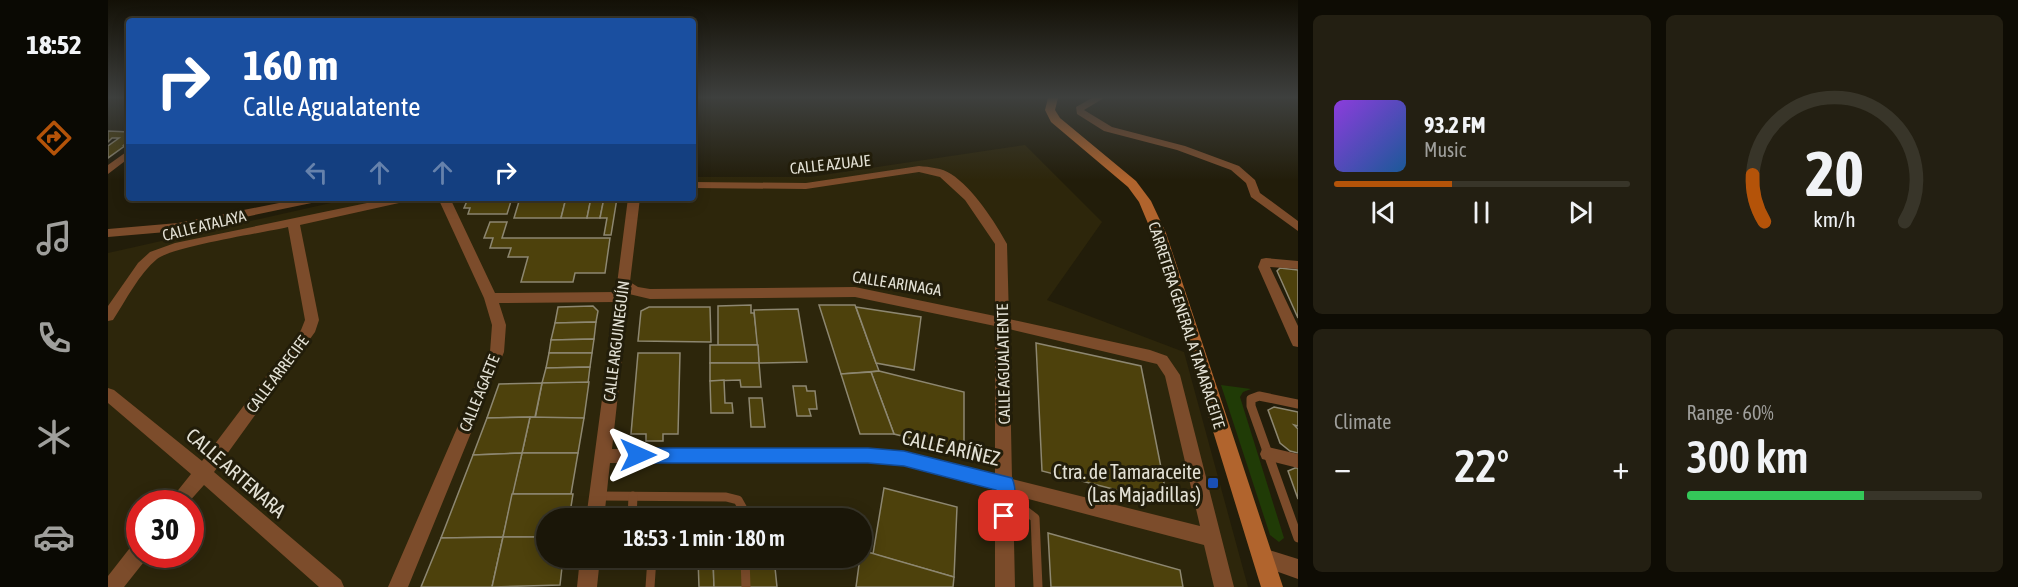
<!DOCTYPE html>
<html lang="en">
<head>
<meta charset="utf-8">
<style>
  :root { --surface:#1a1608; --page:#231f12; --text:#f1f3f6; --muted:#9f9f9c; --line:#383529; --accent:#b45309 }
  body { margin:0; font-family:"Asap Condensed",sans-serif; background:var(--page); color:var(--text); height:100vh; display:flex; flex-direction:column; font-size:22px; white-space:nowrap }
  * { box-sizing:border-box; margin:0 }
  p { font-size:20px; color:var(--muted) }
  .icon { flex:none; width:33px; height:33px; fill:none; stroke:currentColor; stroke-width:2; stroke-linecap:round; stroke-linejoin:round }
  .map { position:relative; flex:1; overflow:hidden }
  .drawer { display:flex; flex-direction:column; gap:15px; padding:15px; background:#0e0c04; width:720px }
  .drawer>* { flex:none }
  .banner { position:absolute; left:18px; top:18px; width:570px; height:183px; border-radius:6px; box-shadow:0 3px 15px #0003,0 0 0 2px var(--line); background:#1a4fa0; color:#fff; overflow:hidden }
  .speed { position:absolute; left:18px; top:490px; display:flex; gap:12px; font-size:30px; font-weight:700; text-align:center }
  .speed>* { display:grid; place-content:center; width:78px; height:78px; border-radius:50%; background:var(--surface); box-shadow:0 3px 15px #0003,0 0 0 2px var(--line); line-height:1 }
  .speed .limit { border:9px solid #d22; background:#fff; color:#111 }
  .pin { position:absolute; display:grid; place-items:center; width:51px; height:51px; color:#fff; margin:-26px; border-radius:12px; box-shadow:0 3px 9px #0006 }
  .me { position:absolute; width:66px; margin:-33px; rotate:90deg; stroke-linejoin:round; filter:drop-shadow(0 0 4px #0008) }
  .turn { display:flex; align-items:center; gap:21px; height:126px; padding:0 18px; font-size:27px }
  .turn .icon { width:78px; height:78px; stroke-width:2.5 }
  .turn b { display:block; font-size:42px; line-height:51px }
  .lanes { display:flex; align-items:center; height:57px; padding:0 18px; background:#0003; justify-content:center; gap:30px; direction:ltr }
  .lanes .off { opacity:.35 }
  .big { font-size:45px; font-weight:600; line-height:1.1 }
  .drawer .widget { flex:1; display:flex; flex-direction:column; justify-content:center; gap:9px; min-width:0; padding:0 21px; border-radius:9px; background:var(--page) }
  .drawer .dial { align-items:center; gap:0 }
  .dial svg { height:156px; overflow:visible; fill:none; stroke:var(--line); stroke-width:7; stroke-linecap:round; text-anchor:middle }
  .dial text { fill:var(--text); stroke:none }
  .song { display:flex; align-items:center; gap:18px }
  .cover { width:72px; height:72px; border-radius:9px; background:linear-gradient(135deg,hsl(270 70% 55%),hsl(210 70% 35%)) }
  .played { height:6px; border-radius:3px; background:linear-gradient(90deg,var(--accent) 40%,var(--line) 40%) }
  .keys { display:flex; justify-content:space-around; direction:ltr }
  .heat { display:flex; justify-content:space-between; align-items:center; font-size:33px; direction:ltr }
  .charge { height:9px; border-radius:4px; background:linear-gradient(90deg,#34c759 60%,var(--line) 0) }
  .drawer .tiles { flex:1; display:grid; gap:15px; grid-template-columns:repeat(2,1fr) }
  .trip { position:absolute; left:428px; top:508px; width:336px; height:60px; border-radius:30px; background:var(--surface); box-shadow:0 3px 15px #0003,0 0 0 2px var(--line); font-weight:600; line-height:60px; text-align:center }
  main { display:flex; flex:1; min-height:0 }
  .tab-bar { display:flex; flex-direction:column; width:108px; justify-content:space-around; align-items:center; background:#0a0903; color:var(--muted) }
  .tab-bar .icon { width:42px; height:42px }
  .tab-bar .current { color:var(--accent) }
  .tab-bar b { font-size:27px; color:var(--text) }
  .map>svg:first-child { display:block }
</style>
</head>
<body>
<main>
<nav class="tab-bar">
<b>18:52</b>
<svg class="icon current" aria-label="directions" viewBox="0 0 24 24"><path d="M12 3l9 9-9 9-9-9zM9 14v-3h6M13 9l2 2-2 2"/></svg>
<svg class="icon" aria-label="music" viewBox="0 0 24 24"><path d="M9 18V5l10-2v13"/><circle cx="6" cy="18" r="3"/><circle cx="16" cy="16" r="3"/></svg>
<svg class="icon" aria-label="phone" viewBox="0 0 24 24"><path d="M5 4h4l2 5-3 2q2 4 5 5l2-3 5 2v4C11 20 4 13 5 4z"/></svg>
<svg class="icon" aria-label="climate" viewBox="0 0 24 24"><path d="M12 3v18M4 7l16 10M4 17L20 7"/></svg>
<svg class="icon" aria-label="car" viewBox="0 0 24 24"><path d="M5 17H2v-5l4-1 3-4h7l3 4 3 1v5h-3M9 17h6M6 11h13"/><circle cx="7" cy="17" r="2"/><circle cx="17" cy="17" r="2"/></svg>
</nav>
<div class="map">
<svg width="1190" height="587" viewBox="0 0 1190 587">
  <rect width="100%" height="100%" fill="#221d0a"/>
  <path fill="#2d260b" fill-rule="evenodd" d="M917,145L994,222L939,300L1076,352L1140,587H0V253L245,198H585V177H702ZM32,504H82V555H32ZM438,519H753V558H438Z"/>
  <path fill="#203b06" d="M1113,385L1143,389L1135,392L1132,397L1176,538L1171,542L1162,535Z"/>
  <g fill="#4d410c" stroke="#8d8771" stroke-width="1.5">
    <path d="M0,131L21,132V141L16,145H18L0,158V146L11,138H4L0,142Z"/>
    <path d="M354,198H404L399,214H360L362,208H356L359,201H353Z"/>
    <path d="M412,198H458L453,218H406Z"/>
    <path d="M458,198H483L479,218H453Z"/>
    <path d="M483,198H496L492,218H479Z"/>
    <path d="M496,198H509L503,235H496L499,218H492Z"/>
    <path d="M382,222H399L394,238H502L497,273H467L465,282H413L420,257H400L403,248H382L385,238H376Z"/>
    <path d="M1172,268L1190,270V318L1169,271Z"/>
    <path d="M643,305V313H646L650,345H610V306Z"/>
    <path d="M711,305H747L771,371L733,374Z"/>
    <path d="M485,306L490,311L488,322L447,323L450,307Z"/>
    <path d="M541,307H602L603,342L530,341L533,311Z"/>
    <path d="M748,307L813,317L806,370L768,363Z"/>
    <path d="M690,309L699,362L651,363L646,310Z"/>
    <path d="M488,322L486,339L443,340L447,323Z"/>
    <path d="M486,339L484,353H441L443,340Z"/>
    <path d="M928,343L1033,366L1060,503L934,471Z"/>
    <path d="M602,345H650L651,363H602Z"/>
    <path d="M441,353H484L482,367L438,368Z"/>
    <path d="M530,353H572L570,434H555V441H538V434H523Z"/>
    <path d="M602,363H651L653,387H633L632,380L602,381Z"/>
    <path d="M482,367L480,383H434L438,368Z"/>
    <path d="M771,371L856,392V451L786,434L763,372Z"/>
    <path d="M763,372L786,434H752L733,374Z"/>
    <path d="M616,380L617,403H624L625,413H603L602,381Z"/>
    <path d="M481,382L476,418L427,419L434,383Z"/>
    <path d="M434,383L427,417L379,418L391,384Z"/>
    <path d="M685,386H698L699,391H707L709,409H701L703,416H689Z"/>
    <path d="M641,398H654L657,427H643Z"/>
    <path d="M1166,407L1190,412V426L1186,425L1190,429V453L1182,451L1172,443L1160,410Z"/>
    <path d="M422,417L476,418L470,453H414Z"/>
    <path d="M422,417L414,453L365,455L379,418Z"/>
    <path d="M414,453H470L463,494H404Z"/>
    <path d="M414,453L395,537L333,538L365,455Z"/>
    <path d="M1187,468H1190V499L1180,471Z"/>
    <path d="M776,488L849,507L846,577L765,554Z"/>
    <path d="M404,494H465L461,519H438V537H395Z"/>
    <path d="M940,533L1072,570L1075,587H943Z"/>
    <path d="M395,537L384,587H313L333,538Z"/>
    <path d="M395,537H438V558H455L452,585L384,587Z"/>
    <path d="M753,550L846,577L845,587H748Z"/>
    <path d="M590,558H605L606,587H591Z"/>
    <path d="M605,558H666L669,587H606Z"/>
  </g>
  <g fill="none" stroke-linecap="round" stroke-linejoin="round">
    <path stroke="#666252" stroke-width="1.5" stroke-dasharray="2 4" stroke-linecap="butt" d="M585,115L590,98"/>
    <g stroke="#7c4c2b" stroke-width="9">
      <path d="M1190,404L1151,396L1143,399V406L1190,538"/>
      <path d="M491,496L618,497L630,500L635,509L636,519"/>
      <path d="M899,497L927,518L930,587"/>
      <path d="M524,519L525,496"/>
      <path d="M637,558L638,587"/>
      <path d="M542,587L544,558"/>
    </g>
    <g fill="#7c4c2b" fill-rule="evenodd">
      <path d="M984,98H996L976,110L1004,127L1077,146L1131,166L1147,180L1152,193L1190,221V231L1143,197L1138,183L1123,170L1069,150L996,131L969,114L968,107Z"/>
      <path d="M21,150V158L0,174V165Z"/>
      <path d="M811,166C822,167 834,168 843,174C865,188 887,222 899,244L901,319L1042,350L1059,356L1072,375L1126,587H1106L1096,545L905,495L907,587H887V490L796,466L760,462L502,463L496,519H478L507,302L391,303L398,325L396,352L300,587H280L382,352L384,325L376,298L330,198H342L387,293L508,292L520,198H532L522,282L530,287L542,289L747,287L887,316V244L857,200L832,177L811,172L698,189L585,188V182L698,183ZM521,294L542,299L747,297L887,326V475L796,452L760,448L504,449ZM901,329L1049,364L1057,376L1092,526L904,479Z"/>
      <path d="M196,198H219L213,201L70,231L0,237V229L70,223Z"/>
      <path d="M283,198H306L300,201L192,225L211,320L207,332L106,472L233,580L236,587H211L96,485L79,504H59L83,474L0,403V388L6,390L94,461L193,330L197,320L180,227C154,233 66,246 49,259C31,274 18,300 5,320L0,321V306L30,263L42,252L67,243Z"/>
      <path d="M1158,258L1190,261V269L1162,267L1190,326V347L1185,346L1183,342L1150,267L1153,259Z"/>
      <path d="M1160,447L1190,454V468L1154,459L1152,454L1154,449Z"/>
      <path d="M32,542V555H40L39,558L16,587H0V576L25,544Z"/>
      <path d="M1155,548L1190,559V579L1148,564L1145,557L1148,550Z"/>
      <path d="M472,558H492L489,587H469Z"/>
    </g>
    <path fill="#b1642d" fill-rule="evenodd" d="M940,98H950L947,110L952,118L1028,181L1043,201L1058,233L1175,587H1153L1044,233L1031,202L1020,187L943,122L937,110Z"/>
  </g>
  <linearGradient id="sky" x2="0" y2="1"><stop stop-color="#131006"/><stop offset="0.54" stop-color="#3e403e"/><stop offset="1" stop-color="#3e403e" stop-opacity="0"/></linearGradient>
  <rect width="1190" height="180" fill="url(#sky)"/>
  <path fill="#1a73e8" stroke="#114b97" stroke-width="1.5" d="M530,448H760L796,451L904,478C909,489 908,511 903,522L896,524L890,522L887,516L888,490L796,466L760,463H530L524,461L521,455L524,450Z"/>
  <rect fill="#1a4fb4" stroke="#221d0a" stroke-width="2" x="1099" y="477" width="12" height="12" rx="3"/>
  <g text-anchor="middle" stroke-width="6" stroke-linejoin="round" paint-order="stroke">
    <g font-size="16" fill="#e3e1d5" stroke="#221d0a">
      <text transform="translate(722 164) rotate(-6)" y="6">CALLE AZUAJE</text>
      <text transform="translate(96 225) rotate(-14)" y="6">CALLE ATALAYA</text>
      <text transform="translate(789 283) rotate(9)" y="6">CALLE ARINAGA</text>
      <text transform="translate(1079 325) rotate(72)" y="6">CARRETERA GENERAL A TAMARACEITE</text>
      <text transform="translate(508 341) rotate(-83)" y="6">CALLE ARGUINEGUÍN</text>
      <text transform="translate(895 364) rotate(-91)" y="6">CALLE AGUALATENTE</text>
      <text transform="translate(169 374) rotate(-53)" y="6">CALLE ARRECIFE</text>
      <text transform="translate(371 393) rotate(-68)" y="6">CALLE AGAETE</text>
    </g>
    <g font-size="20" fill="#e3e1d5" stroke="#221d0a">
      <text transform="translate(843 448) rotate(13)" y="7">CALLE ARÍÑEZ</text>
      <text transform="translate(128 473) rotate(41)" y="7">CALLE ARTENARA</text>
    </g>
    <g font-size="20" fill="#e3e1d5" stroke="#221d0a" text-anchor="end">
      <text x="1093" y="479">Ctra. de Tamaraceite<tspan x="1093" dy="23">(Las Majadillas)</tspan></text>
    </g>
  </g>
</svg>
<div class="speed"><div class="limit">30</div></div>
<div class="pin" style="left:896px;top:516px;background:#d93025"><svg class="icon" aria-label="arrive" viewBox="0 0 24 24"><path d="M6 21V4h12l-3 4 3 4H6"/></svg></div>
<svg class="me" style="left:530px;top:455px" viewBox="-20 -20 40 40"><path d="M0-17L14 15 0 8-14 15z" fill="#1a73e8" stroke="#fff" stroke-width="4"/></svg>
<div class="trip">18:53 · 1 min · 180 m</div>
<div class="banner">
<div class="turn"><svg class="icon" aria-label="right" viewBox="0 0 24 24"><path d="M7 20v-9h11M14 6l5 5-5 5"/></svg><div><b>160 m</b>Calle Agualatente</div></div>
<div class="lanes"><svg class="icon off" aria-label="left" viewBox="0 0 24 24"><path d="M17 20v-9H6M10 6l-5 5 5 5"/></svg><svg class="icon off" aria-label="ahead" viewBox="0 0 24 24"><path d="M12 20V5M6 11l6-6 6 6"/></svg><svg class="icon off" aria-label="ahead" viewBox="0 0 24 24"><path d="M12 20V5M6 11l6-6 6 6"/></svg><svg class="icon" aria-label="right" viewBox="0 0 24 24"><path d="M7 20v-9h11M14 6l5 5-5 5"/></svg></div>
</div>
</div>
<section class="drawer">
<div class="tiles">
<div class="widget">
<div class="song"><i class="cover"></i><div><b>93.2 FM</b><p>Music</p></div></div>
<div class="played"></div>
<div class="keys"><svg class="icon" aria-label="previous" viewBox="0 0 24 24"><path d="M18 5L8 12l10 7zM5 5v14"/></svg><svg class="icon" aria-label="pause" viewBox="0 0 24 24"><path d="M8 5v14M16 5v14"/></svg><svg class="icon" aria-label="next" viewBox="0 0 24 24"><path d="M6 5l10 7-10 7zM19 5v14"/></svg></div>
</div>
<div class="widget dial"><svg viewBox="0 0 100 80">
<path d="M14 69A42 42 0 1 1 86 69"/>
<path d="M14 69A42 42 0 0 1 8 45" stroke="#b45309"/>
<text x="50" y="56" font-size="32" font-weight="700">20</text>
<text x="50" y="72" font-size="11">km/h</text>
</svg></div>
<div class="widget"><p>Climate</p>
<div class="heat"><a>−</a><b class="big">22°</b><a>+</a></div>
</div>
<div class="widget"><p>Range · 60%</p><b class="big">300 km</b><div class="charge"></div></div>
</div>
</section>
</main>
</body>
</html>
